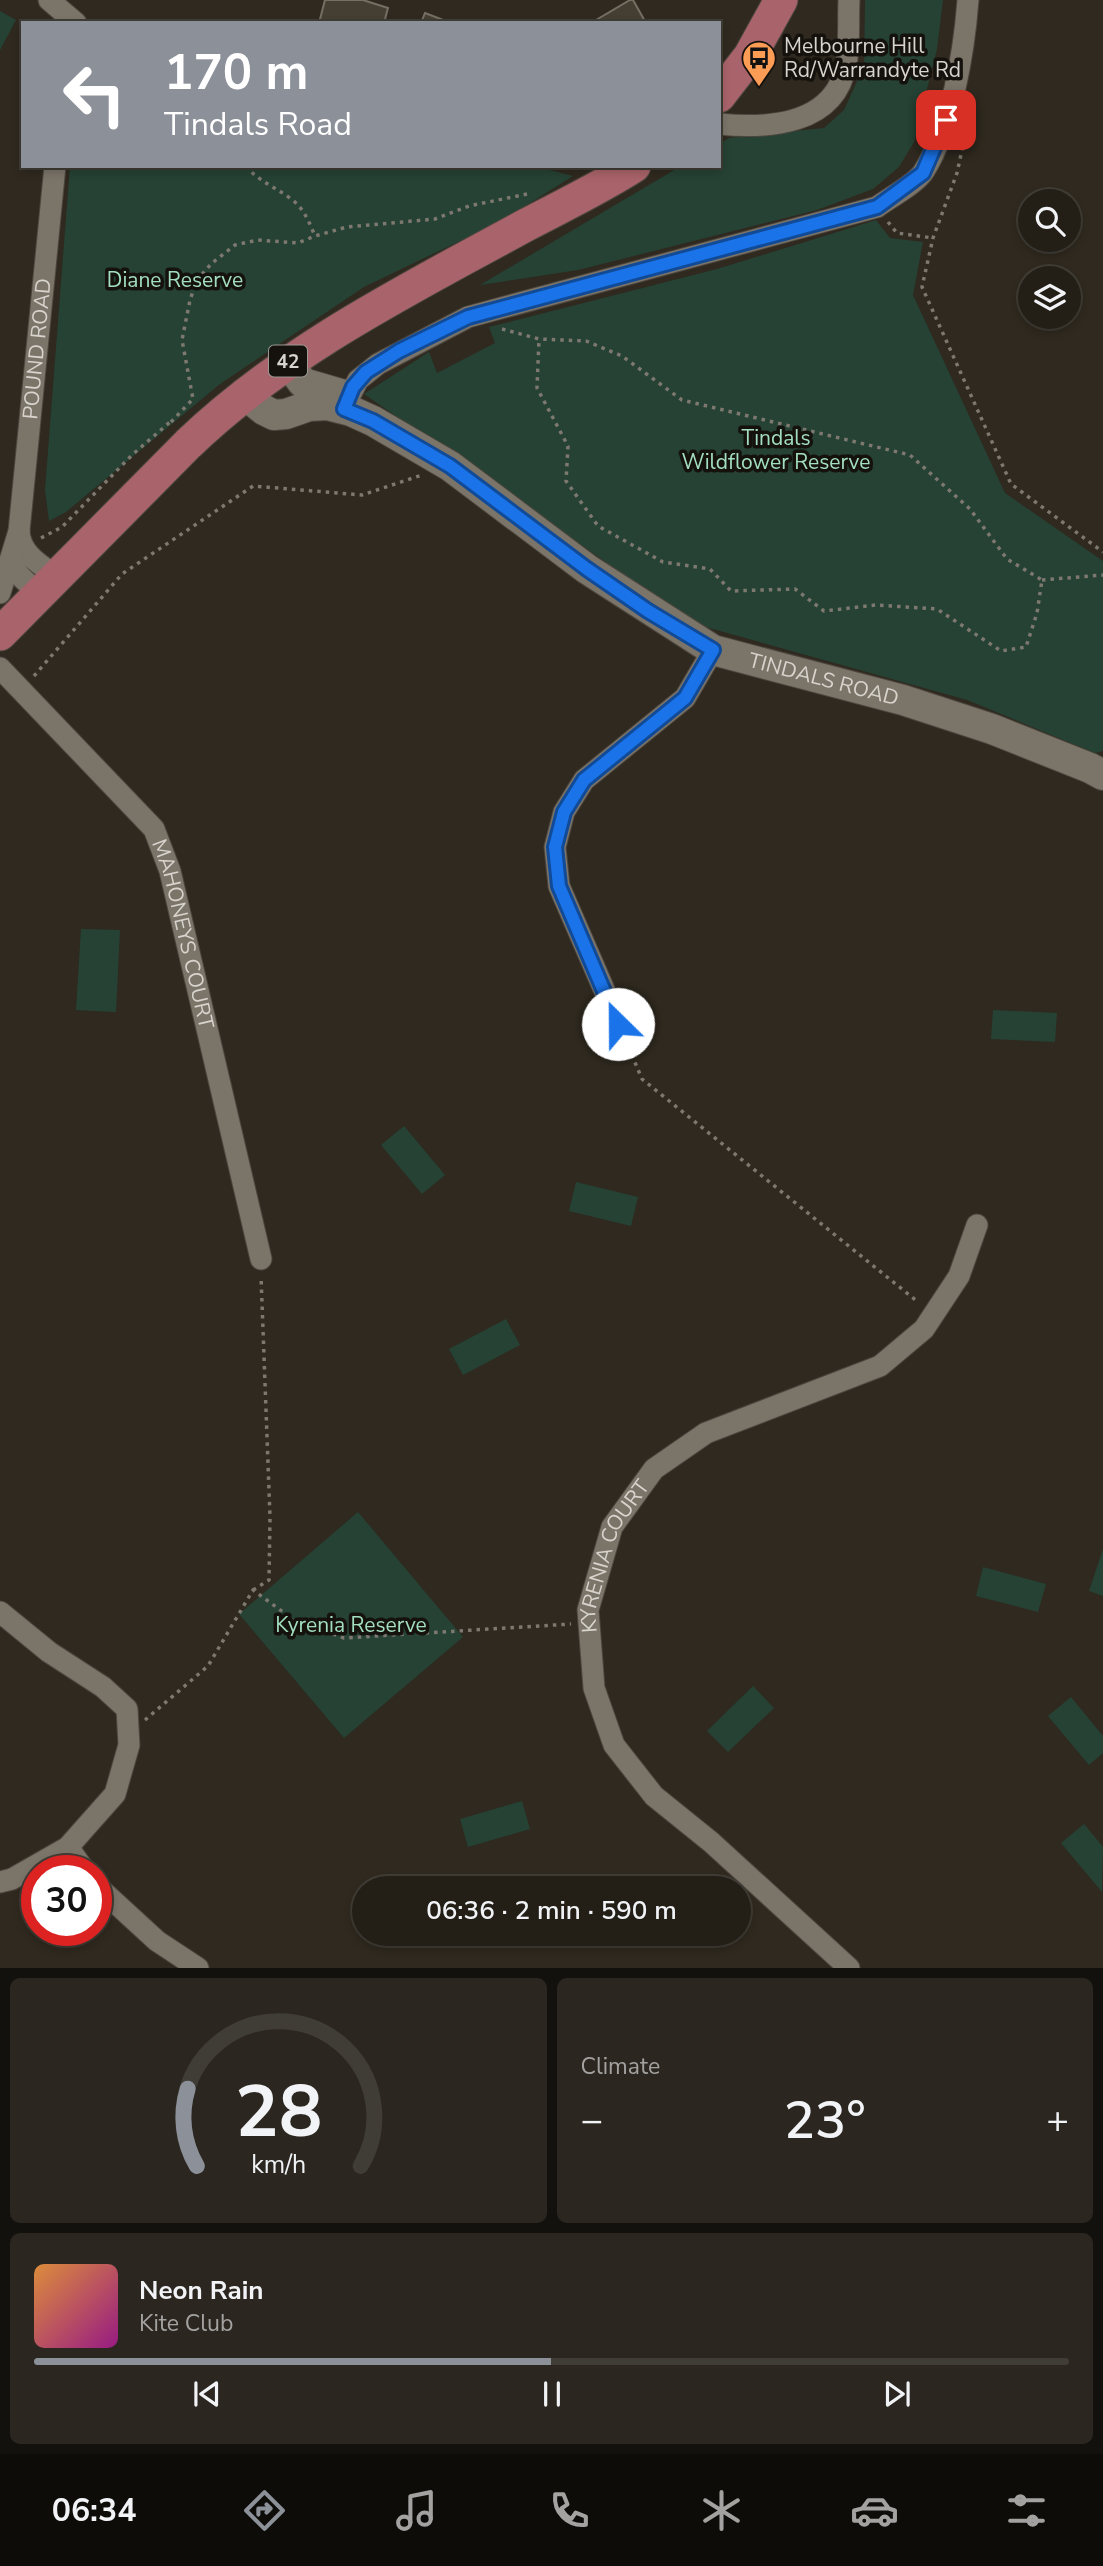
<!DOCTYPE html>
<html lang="en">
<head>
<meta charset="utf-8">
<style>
  :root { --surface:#231f17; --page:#2b2720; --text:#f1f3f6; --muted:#a3a2a1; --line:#403d36; --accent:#8c9099 }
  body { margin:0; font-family:"Nunito Sans",sans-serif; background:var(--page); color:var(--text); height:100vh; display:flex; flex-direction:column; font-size:26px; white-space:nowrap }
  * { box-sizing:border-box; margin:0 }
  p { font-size:23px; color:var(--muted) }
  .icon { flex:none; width:38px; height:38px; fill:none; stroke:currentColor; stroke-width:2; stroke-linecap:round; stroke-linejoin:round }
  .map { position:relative; height:1968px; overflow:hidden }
  .drawer { display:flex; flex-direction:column; gap:10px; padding:10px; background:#13110d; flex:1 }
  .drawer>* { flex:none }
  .banner { position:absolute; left:21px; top:21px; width:700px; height:147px; border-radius:0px; box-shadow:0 4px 10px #0003,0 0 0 2px var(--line); background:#8c9099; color:#fff; overflow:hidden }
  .fabs { position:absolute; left:1018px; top:189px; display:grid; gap:14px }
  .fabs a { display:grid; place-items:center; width:63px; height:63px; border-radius:50%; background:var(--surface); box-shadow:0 4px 10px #0003,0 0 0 2px var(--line); font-size:35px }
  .speed { position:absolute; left:21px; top:1855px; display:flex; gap:14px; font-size:35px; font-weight:700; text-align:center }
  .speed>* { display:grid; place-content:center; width:91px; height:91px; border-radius:50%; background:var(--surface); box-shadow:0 4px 10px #0003,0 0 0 2px var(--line); line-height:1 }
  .speed .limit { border:10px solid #d22; background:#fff; color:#111 }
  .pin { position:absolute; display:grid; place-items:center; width:60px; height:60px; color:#fff; margin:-30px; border-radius:14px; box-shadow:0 4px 10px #0006 }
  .me { position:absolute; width:77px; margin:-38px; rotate:337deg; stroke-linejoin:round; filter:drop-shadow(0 0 5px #0008) }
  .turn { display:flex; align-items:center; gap:24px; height:147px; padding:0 28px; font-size:32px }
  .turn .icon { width:91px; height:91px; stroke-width:2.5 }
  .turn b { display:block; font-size:49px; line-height:60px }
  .big { font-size:52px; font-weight:600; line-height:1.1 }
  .drawer .card { flex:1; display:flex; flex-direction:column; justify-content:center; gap:10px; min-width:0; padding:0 24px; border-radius:10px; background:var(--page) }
  .drawer .dial { align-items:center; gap:0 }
  .dial svg { height:182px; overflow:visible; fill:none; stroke:var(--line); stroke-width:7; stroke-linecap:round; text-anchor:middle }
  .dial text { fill:var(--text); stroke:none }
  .song { display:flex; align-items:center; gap:21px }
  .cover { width:84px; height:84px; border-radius:10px; background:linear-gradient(135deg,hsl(30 70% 55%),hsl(310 70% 35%)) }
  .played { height:7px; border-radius:4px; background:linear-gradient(90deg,var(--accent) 50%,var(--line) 50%) }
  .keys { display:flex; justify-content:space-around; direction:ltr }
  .heat { display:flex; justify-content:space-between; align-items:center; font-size:38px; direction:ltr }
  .drawer .tiles { flex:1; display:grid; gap:10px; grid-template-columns:1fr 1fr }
  .card:last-child { grid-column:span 2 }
  .trip { position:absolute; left:352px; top:1876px; width:399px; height:70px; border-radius:35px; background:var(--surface); box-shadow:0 4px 10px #0003,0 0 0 2px var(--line); font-weight:600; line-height:70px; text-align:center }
  .dock { display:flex; height:112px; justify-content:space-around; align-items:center; background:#0e0c09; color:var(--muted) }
  .dock .icon { width:49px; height:49px }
  .dock .active { color:var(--accent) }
  .dock b { font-size:32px; color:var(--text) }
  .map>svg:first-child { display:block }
</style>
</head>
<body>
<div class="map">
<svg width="1103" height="1968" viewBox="0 0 1103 1968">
  <rect width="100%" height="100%" fill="#2f291f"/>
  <g fill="#254234">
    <path d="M865,0H943L937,49L914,142L899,167L873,189L817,210L578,270L480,285L681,166H719V144L729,138L824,128L844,110L864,66Z"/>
    <path d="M0,11L16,20L0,50Z"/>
    <path d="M70,166H534L573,176L501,221L364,287L220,384L66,512L49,521L45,490Z"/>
    <path d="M876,220L890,238L923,242L913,295L1005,493L1103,561V751L1095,753L967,700L695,624L364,394L429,352L437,373L495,343L489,327L717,269Z"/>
    <path d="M81,929L120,930L116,1012L76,1010Z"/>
    <path d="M993,1010L1057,1013L1055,1042L991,1039Z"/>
    <path d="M404,1126L445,1175L422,1194L381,1145Z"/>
    <path d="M576,1182L638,1197L631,1226L569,1211Z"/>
    <path d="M506,1319L520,1345L463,1375L449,1349Z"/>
    <path d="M358,1512L463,1637L344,1738L239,1614Z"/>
    <path d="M1103,1549V1596L1089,1591Z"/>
    <path d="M983,1567L1046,1584L1038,1612L976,1596Z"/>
    <path d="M753,1686L774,1708L728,1752L707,1731Z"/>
    <path d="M1071,1697L1103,1736V1753L1089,1765L1048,1716Z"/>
    <path d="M522,1801L530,1829L468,1847L460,1819Z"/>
    <path d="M1084,1824L1103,1847L1102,1892L1061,1843Z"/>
  </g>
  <g fill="#443e33" stroke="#756e63" stroke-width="2">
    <path d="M325,0H363L388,8L384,23H319Z"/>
    <path d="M630,0H633L646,23H591Z"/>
    <path d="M425,13L451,23H421Z"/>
  </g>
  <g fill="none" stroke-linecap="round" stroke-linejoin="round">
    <g stroke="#4d473f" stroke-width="23">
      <g id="minor">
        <path d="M49,0L76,23"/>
        <path d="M719,124C769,129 835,125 846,65C850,44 848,21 849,0"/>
        <path d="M349,397L358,380L378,364L468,317L877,207C889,198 917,183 924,171C952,126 964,52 968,0"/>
        <path d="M19,531C20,553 39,564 56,576"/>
        <path d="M13,553C10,572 26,582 40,593"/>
        <path id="s1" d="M0,593L19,531L55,166"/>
        <path id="s2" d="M0,668L154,829L170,871L261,1259"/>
        <path d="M619,1024L559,886L555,847L564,812L584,780L685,698L713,650"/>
        <path d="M0,1612L49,1652L103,1687L127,1709L129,1745L115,1794L68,1847L12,1879L0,1882"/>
        <path d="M68,1847L85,1871"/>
        <path d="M96,1885L157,1941L198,1968"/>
        <path id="s3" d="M849,1968L711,1842L654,1796L614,1745L594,1688L588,1610L612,1527L654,1469L706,1433L880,1366L924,1329L959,1276L977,1225"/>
      </g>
    </g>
    <g stroke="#4d473f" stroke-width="32">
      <g id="secondary">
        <path d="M287,362L303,383L344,395"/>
        <path id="s4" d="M244,394L264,410L274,415L286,414L309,406L327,405L351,411L373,421L450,466L587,569L713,650L903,700L992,729L1090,768L1103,775"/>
      </g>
    </g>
    <g stroke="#4d473f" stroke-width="35">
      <g id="primary">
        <path d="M719,96L750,56L781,0"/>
        <path d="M0,634L188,444C286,350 407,290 526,225C562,206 600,188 634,166"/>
      </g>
    </g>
    <g stroke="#7d7870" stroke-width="3.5" stroke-dasharray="3.5 5" stroke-linecap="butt">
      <path d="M968,122L957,173L933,238L922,287L1011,484L1103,552"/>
      <path d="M246,166C259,182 276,187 291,199C304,208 309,222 315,236"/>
      <path d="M888,222L897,233L933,238"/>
      <path d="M502,329L539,339L537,388L568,446L566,481L598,526L663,562L710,569L731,591L795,589L824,611L876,605L937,609L1001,651L1026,647L1037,613L1042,580L1007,559L970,509L910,455L682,400L622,356L586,341L539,339"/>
      <path d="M171,422L193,399L182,340L190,300L197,280L212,263L235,245L258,240L298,243L315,236L347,227L435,219L469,206L527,194"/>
      <path d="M41,538L62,527L132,455L170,422"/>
      <path d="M1042,580L1103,575"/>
      <path d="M34,676L122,574L253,486L362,495L422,475"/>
      <path d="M625,1039L642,1079L918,1302"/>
      <path d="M253,1590L269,1580L270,1517L261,1276"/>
      <path d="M145,1720L208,1666L253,1590L294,1620L344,1638L571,1624"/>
    </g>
    <use href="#minor" stroke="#7b7469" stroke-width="21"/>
    <use href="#secondary" stroke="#7b7469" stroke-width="30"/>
    <use href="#primary" stroke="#a9636a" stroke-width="33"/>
  </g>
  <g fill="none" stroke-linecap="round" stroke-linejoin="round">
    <g stroke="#114b97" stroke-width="18">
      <path id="route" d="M618,1024L559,886L555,847L564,812L584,780L685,698L713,650L648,611L587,569L450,466L373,421L344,409L353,387L366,372L399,351L468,317L877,207L923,173L946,120"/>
    </g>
    <use href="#route" stroke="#1a73e8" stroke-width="12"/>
  </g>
  <defs>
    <g id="bus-pin" transform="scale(1.75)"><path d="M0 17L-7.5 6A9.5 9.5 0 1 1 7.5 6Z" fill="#fd9c55" stroke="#15120e"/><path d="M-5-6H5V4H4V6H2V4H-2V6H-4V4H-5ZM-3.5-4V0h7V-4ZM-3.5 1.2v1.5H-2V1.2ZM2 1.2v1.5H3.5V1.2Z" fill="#111"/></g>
  </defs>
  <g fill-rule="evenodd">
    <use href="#bus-pin" x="759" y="58"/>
  </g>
  <g text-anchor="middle" stroke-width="7" stroke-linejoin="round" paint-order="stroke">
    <rect fill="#15120e" stroke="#9d9994" stroke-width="2" x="269" y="345.5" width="38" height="31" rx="5"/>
    <g font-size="19" font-weight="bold" fill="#d7d3cd">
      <text x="288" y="368">42</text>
    </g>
    <g font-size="21" fill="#d7d3cd" stroke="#15120e" text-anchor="start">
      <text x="784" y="53">Melbourne Hill<tspan x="784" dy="24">Rd/Warrandyte Rd</tspan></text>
    </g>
    <g font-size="21" fill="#a2debf" stroke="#15120e">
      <text x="175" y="287">Diane Reserve</text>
      <text x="776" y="445">Tindals<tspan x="776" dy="24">Wildflower Reserve</tspan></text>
      <text x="351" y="1632">Kyrenia Reserve</text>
    </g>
    <g font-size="21" fill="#d7d3cd" stroke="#15120e">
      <text dy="7" stroke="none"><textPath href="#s1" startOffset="248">POUND ROAD</textPath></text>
      <text dy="7" stroke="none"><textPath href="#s4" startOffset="665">TINDALS ROAD</textPath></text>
      <text dy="7" stroke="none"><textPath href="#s2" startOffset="332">MAHONEYS COURT</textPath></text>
      <text dy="7" stroke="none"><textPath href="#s3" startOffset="523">KYRENIA COURT</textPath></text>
    </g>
  </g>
</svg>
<div class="fabs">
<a><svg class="icon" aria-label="search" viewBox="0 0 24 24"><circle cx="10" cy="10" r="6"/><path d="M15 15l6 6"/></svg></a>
<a><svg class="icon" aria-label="layers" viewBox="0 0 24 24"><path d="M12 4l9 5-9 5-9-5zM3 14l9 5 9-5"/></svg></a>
</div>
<div class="speed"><div class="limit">30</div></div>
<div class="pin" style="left:946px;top:120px;background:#d93025"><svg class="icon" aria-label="arrive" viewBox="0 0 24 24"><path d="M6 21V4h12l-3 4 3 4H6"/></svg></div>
<svg class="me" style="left:618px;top:1024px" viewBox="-20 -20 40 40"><circle r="19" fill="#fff"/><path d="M0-13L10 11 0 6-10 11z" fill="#1a73e8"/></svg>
<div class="trip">06:36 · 2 min · 590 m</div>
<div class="banner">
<div class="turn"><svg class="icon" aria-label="left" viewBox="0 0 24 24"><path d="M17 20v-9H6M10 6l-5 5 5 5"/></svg><div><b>170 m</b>Tindals Road</div></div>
</div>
</div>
<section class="drawer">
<div class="tiles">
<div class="card dial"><svg viewBox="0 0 100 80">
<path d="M14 69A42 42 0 1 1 86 69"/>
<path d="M14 69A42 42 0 0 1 10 35" stroke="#8c9099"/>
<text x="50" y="56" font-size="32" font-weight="700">28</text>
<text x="50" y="72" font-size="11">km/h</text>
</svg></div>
<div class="card"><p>Climate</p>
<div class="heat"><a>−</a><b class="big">23°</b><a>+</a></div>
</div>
<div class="card">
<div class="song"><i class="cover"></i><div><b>Neon Rain</b><p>Kite Club</p></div></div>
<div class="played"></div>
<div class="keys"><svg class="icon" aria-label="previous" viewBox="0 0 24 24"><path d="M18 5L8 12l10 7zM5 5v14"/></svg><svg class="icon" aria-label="pause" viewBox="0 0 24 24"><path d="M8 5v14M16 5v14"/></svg><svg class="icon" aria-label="next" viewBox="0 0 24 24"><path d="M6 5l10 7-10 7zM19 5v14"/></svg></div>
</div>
</div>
</section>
<nav class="dock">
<b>06:34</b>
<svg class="icon active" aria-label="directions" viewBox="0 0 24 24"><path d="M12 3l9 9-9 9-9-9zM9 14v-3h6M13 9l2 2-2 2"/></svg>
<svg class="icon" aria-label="music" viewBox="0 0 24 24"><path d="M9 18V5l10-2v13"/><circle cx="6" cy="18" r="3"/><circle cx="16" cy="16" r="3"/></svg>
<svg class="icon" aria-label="phone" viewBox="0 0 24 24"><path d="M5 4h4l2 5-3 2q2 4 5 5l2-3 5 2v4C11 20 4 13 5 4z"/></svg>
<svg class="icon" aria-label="climate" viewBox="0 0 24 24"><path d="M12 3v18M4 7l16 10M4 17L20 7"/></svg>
<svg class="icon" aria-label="car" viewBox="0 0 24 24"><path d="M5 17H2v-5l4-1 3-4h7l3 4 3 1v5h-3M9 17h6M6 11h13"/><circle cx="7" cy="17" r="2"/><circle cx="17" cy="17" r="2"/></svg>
<svg class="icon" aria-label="filters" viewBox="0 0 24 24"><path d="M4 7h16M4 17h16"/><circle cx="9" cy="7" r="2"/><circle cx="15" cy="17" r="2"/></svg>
</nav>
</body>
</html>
